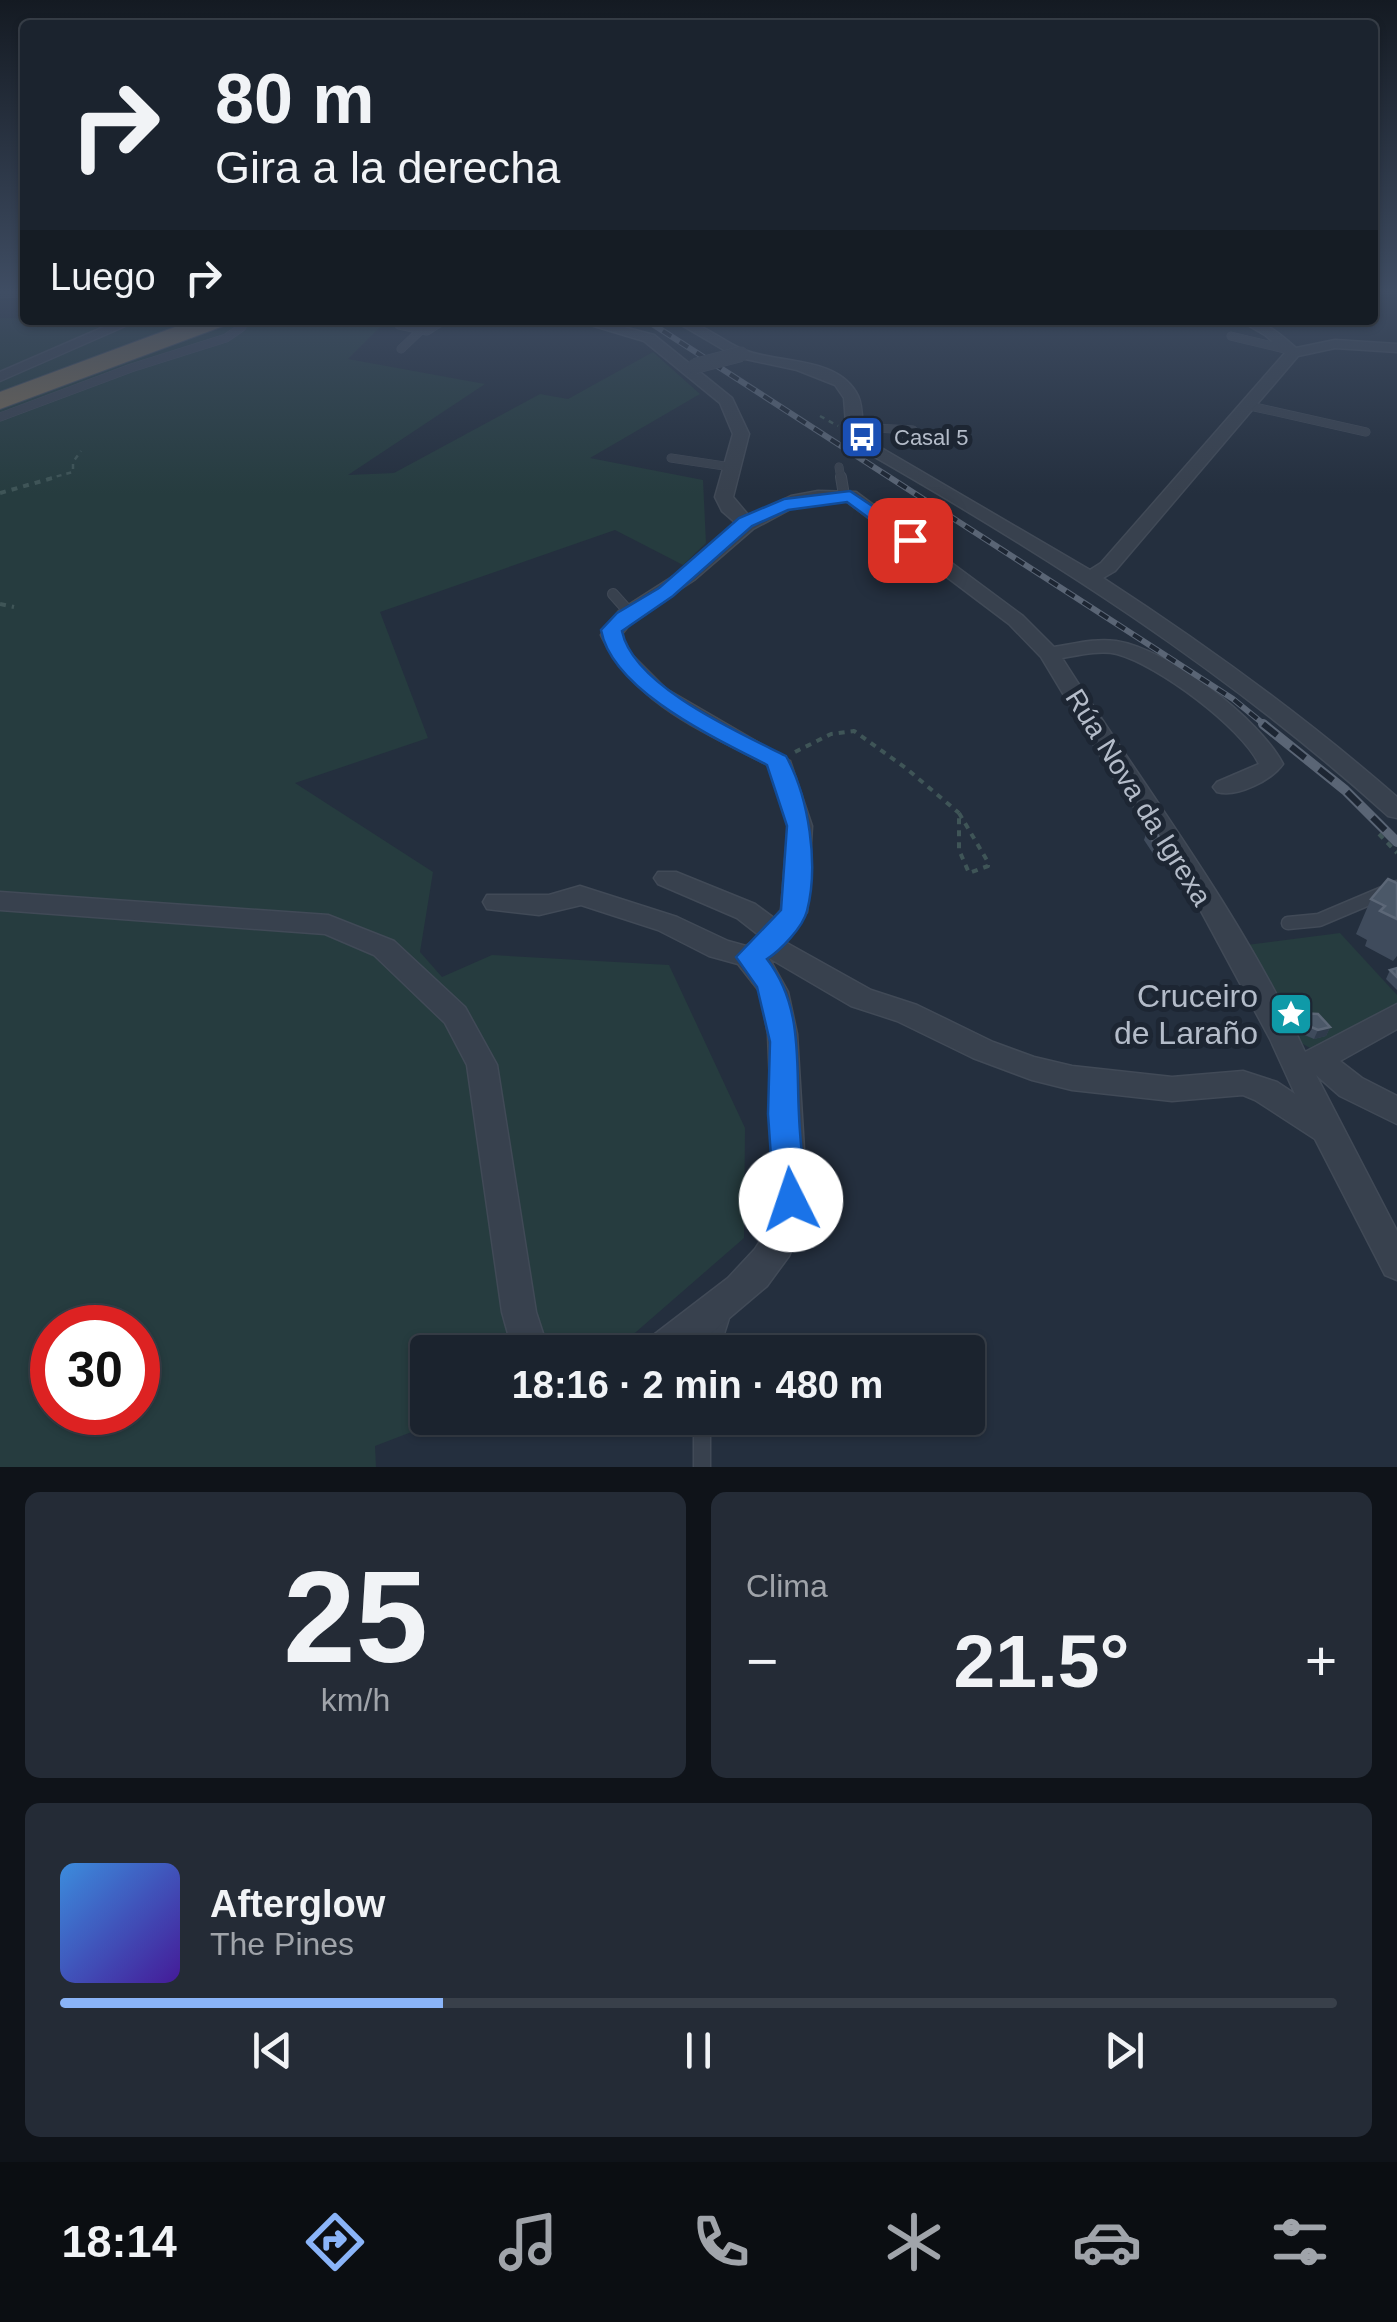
<!DOCTYPE html>
<html lang="es">
<head>
<meta charset="utf-8">
<style>
  :root { --surface:#1b232e; --page:#242b36; --text:#f1f3f6; --muted:#a0a4aa; --line:#39404a; --accent:#8ab4f8 }
  body { margin:0; font-family:Arial,sans-serif; background:var(--page); color:var(--text); height:100vh; display:flex; flex-direction:column; font-size:38px; white-space:nowrap }
  * { box-sizing:border-box; margin:0 }
  p { font-size:32px; color:var(--muted) }
  .icon { flex:none; width:55px; height:55px; fill:none; stroke:currentColor; stroke-width:2; stroke-linecap:round; stroke-linejoin:round }
  .map { position:relative; height:1467px; overflow:hidden }
  .drawer { display:flex; flex-direction:column; gap:25px; padding:25px; background:#0f1319; flex:1 }
  .drawer>* { flex:none }
  .guide { position:absolute; left:20px; top:20px; width:1358px; height:305px; border-radius:10px; box-shadow:0 2px 8px #0004,0 0 0 2px var(--line); background:#1b232e; color:var(--text); overflow:hidden }
  .speed { position:absolute; left:30px; top:1305px; display:flex; gap:20px; font-size:50px; font-weight:700; text-align:center }
  .speed>* { display:grid; place-content:center; width:130px; height:130px; border-radius:50%; background:var(--surface); box-shadow:0 2px 8px #0004,0 0 0 2px var(--line); line-height:1 }
  .speed .limit { border:15px solid #d22; background:#fff; color:#111 }
  .pin { position:absolute; display:grid; place-items:center; width:85px; height:85px; color:#fff; margin:-42px; border-radius:20px; box-shadow:0 5px 15px #0006 }
  .me { position:absolute; width:110px; margin:-55px; rotate:356deg; stroke-linejoin:round; filter:drop-shadow(0 0 8px #0008) }
  .turn { display:flex; align-items:center; gap:35px; height:210px; padding:0 30px; font-size:45px }
  .turn .icon { width:130px; height:130px; stroke-width:2.5 }
  .turn b { display:block; font-size:70px; line-height:85px }
  .then { display:flex; align-items:center; height:95px; padding:0 30px; background:#0003; gap:20px; font-size:38px }
  .big { font-size:75px; font-weight:700; line-height:1.1 }
  .drawer .tile { flex:1; display:flex; flex-direction:column; justify-content:center; gap:15px; min-width:0; padding:0 35px; border-radius:15px; background:var(--page) }
  .drawer .dial { align-items:center; gap:0 }
  .dial b { font-size:130px; line-height:1 }
  .song { display:flex; align-items:center; gap:30px }
  .cover { width:120px; height:120px; border-radius:15px; background:linear-gradient(135deg,hsl(210 70% 55%),hsl(260 70% 35%)) }
  .played { height:10px; border-radius:5px; background:linear-gradient(90deg,var(--accent) 30%,var(--line) 30%) }
  .keys { display:flex; justify-content:space-around; direction:ltr }
  .heat { display:flex; justify-content:space-between; align-items:center; font-size:55px; direction:ltr }
  .drawer .tiles { flex:1; display:grid; gap:25px; grid-template-columns:1fr 1fr }
  .tile:last-child { grid-column:span 2 }
  .trip { position:absolute; left:410px; top:1335px; width:575px; height:100px; border-radius:10px; background:var(--surface); box-shadow:0 2px 8px #0004,0 0 0 2px var(--line); font-weight:700; line-height:100px; text-align:center }
  .dock { display:flex; height:160px; justify-content:space-around; align-items:center; background:#0b0e12; color:var(--muted) }
  .dock .icon { width:70px; height:70px }
  .dock .selected { color:var(--accent) }
  .dock b { font-size:45px; color:var(--text) }
  .map>svg:first-child { display:block }
</style>
</head>
<body>
<div class="map">
<svg width="1397" height="1467" viewBox="0 0 1397 1467">
  <rect width="100%" height="100%" fill="#242f3e"/>
  <g fill="#263c3f" fill-rule="evenodd">
    <path d="M0,318L387,320L348,359L485,384L348,475L394,473L540,394L568,399L653,352L700,394L590,458L703,480L706,543L683,565L615,530L380,612L428,738L295,783L433,872L420,952L442,977L492,955L669,965L745,1128L744,1238L613,1352H428V1418H448L375,1446L376,1467H0ZM52,1328H138V1412H52Z"/>
    <path d="M1340,933L1397,995V1007L1333,1041L1310,1048L1292,1038L1239,946Z"/>
  </g>
  <g fill="none" stroke-linecap="round" stroke-linejoin="round">
    <g stroke="#414a57" stroke-width="9">
      <g id="lane-far3">
        <path d="M407,320L399,325L427,331L444,320"/>
        <path d="M419,320L441,322"/>
        <path d="M1231,336L1285,349"/>
        <path d="M401,349L420,331"/>
        <path d="M1250,406L1366,432"/>
        <path d="M0,417L131,368L226,338L242,327L231,320"/>
        <path d="M855,427L913,430"/>
        <path d="M671,458L731,467"/>
        <path d="M839,467L841,479"/>
      </g>
    </g>
    <g stroke="#414a57" stroke-width="12">
      <g id="lane-far2">
        <path d="M841,477L844,495"/>
        <path d="M613,594L630,613"/>
      </g>
    </g>
    <g stroke="#414a57" stroke-width="15">
      <path id="lane-far1" d="M1288,923L1319,920L1397,887"/>
    </g>
    <g stroke="#414a57" stroke-width="19">
      <g id="lane">
        <path d="M710,1352L721,1317"/>
        <path d="M702,1418V1467"/>
      </g>
    </g>
    <g stroke="#414a57" stroke-width="3">
      <g id="street">
        <path d="M0,289H25V296L0,297Z"/>
        <path d="M120,320H139L0,381V372Z"/>
        <path d="M574,320H597L654,335L732,398L749,434L733,497L749,516L791,496L818,491L856,492L1023,616L1054,647C1074,644 1095,638 1116,641C1168,649 1259,718 1283,764C1272,780 1237,798 1217,792L1213,787L1217,782L1259,764C1241,727 1158,665 1117,654C1100,650 1079,655 1062,658C1144,788 1241,912 1305,1052L1397,1004V1029L1340,1061L1362,1078L1397,1096V1124L1340,1096L1316,1075L1397,1231V1280L1385,1275L1315,1139L1255,1100L1243,1095L1172,1101L1072,1090L1032,1080L973,1058L897,1021L851,1006L769,958L788,992L797,1034L806,1183L800,1230L789,1256L767,1286L702,1341L688,1352H642L647,1340L728,1278L755,1249L767,1230L774,1183L768,1034L760,992L738,964L709,956L658,930L581,905L539,915L487,909L483,902L487,895H549L580,886L677,917L728,941L746,946L760,936L737,918L658,884L654,878L658,872H676L755,904L774,918L781,910L788,826L768,765C704,732 633,703 601,635L619,611L680,572L737,524L722,511L715,497L733,434L720,403L644,341ZM818,501H846L1009,624L1041,657L1113,777L1181,874L1270,1039L1295,1094L1277,1082L1243,1071L1172,1077L1072,1066L1034,1057L993,1042L917,1005L871,990L785,942L807,912L812,826L790,761L666,689L631,654L621,635L634,619L694,580L753,529L796,506Z"/>
        <path d="M673,320C702,320 719,340 744,350C779,364 839,356 858,396C863,406 862,423 863,435L871,442L1090,570L1101,563L1285,353L1265,335L1239,320C1265,320 1277,331 1296,348L1335,340L1397,344V352L1335,348L1298,356L1115,571L1103,578C1206,645 1304,716 1397,797V818L1388,816C1225,669 1048,556 859,448L847,436L844,398L835,385L797,370L736,357Z"/>
        <path d="M0,892L328,915L394,941L465,1007L497,1065L536,1312L549,1352H513L502,1312L467,1065L445,1023L374,955L325,934L0,910Z"/>
      </g>
    </g>
    <g stroke="#434c59" stroke-width="2">
      <path id="highway" d="M194,320H229L226,325L0,409V392Z"/>
    </g>
    <g stroke="#3f5557" stroke-width="2.5" stroke-dasharray="5 5" stroke-linecap="butt">
      <path d="M820,416L838,426"/>
      <path d="M47,479L73,472V462L81,451"/>
    </g>
    <g stroke="#3f5557" stroke-width="4" stroke-dasharray="6 6" stroke-linecap="butt">
      <path d="M0,493L56,477"/>
      <path d="M0,604L14,607"/>
      <path d="M795,752L831,734L854,731L907,769L959,813"/>
      <path d="M959,813L988,862V866L969,873L959,850Z"/>
      <path d="M1379,834L1397,853"/>
    </g>
    <use href="#lane-far3" stroke="#38414e" stroke-width="8"/>
    <use href="#lane-far2" stroke="#38414e" stroke-width="10"/>
    <use href="#lane-far1" stroke="#38414e" stroke-width="12"/>
    <use href="#lane" stroke="#38414e" stroke-width="16"/>
    <use href="#street" fill="#38414e" fill-rule="evenodd"/>
    <use href="#highway" fill="#746855" fill-rule="evenodd"/>
    <g stroke="#5a6575" stroke-width="6">
      <path id="rail-far1" d="M646,320L1233,699L1266,726"/>
    </g>
    <g stroke="#5a6575" stroke-width="10">
      <path id="rail" d="M1263,724L1345,790L1397,842"/>
    </g>
    <use href="#rail-far1" stroke="#1d2633" stroke-width="4" stroke-dasharray="10" stroke-linecap="butt"/>
    <use href="#rail" stroke="#1d2633" stroke-width="6" stroke-dasharray="18" stroke-linecap="butt"/>
    <g stroke="#414a57" stroke-width="16" stroke-linecap="butt">
      <path id="street-bridge" d="M695,366L741,354"/>
    </g>
    <use href="#street-bridge" stroke="#38414e" stroke-width="15"/>
  </g>
  <g fill="#3f4b5c">
    <path d="M1147,831L1167,848L1165,857L1156,858L1144,840Z"/>
    <path d="M1397,883V956L1393,961L1365,946L1367,940L1356,934L1371,899Z"/>
    <path d="M1397,968V990L1386,979L1390,970Z"/>
    <path d="M1298,1013L1330,1027L1326,1036L1314,1039L1300,1033L1294,1022Z"/>
  </g>
  <path fill="#2f3b4b" d="M1330,1027L1326,1036L1314,1039L1318,1030Z"/>
  <g fill="#4b5868" stroke="#5c6777" stroke-width="2.5">
    <path d="M1154,830L1167,848L1158,850L1147,831Z"/>
    <path d="M1388,879L1397,883V919L1380,911L1385,906L1371,899Z"/>
    <path d="M1397,968V977L1390,970Z"/>
    <path d="M1298,1013L1318,1014L1330,1027L1318,1030L1304,1024Z"/>
  </g>
  <linearGradient id="sky" x2="0" y2="1"><stop stop-color="#141a22"/><stop offset="0.59" stop-color="#3f4d63"/><stop offset="1" stop-color="#3f4d63" stop-opacity="0"/></linearGradient>
  <rect width="1397" height="494" fill="url(#sky)"/>
  <path fill="#1a73e8" stroke="#114b97" stroke-width="2.5" d="M850,491L917,536V544H904L847,502L788,510L752,526L673,596L622,631C633,686 740,733 786,756C809,797 819,865 807,911C803,927 781,950 767,959C803,1006 796,1060 799,1115C800,1143 804,1172 807,1200L802,1210L791,1214L779,1210L774,1200L768,1114L770,1042L757,987L736,957L781,910L787,826L767,765C717,739 612,691 601,630L617,613L659,588L739,518L784,499Z"/>
  <defs>
    <g id="bus-square" transform="scale(2.25)"><rect x="-9" y="-9" width="18" height="18" rx="4" fill="#1a4fb4" stroke="#1d2633"/><path d="M-5-6H5V4H4V6H2V4H-2V6H-4V4H-5ZM-3.5-4V0h7V-4ZM-3.5 1.2v1.5H-2V1.2ZM2 1.2v1.5H3.5V1.2Z" fill="#fff"/></g>
    <g id="sight-square" transform="scale(2.25)"><rect x="-9" y="-9" width="18" height="18" rx="4" fill="#0f9aa8" stroke="#1d2633"/><path d="M0-6L1.8-2.2L6-1.7L2.9 1.2L3.7 5.4L0 3.3L-3.7 5.4L-2.9 1.2L-6-1.7L-1.8-2.2Z" fill="#fff"/></g>
  </defs>
  <g fill-rule="evenodd">
    <use href="#bus-square" x="862" y="437"/>
    <use href="#sight-square" x="1291" y="1014"/>
  </g>
  <g text-anchor="middle" stroke-width="10" stroke-linejoin="round" paint-order="stroke">
    <g font-size="22" fill="#b4bcc9" stroke="#1d2633" text-anchor="start">
      <text x="894" y="445">Casal 5</text>
    </g>
    <g font-size="28" fill="#b4bcc9" stroke="#1d2633">
      <text transform="translate(1139 797) rotate(58)" y="10">Rúa Nova da Igrexa</text>
    </g>
    <g font-size="32" fill="#b4bcc9" stroke="#1d2633" text-anchor="end">
      <text x="1258" y="1007">Cruceiro<tspan x="1258" dy="37">de Laraño</tspan></text>
    </g>
  </g>
</svg>
<div class="speed"><div class="limit">30</div></div>
<div class="pin" style="left:910px;top:540px;background:#d93025"><svg class="icon" aria-label="arrive" viewBox="0 0 24 24"><path d="M6 21V4h12l-3 4 3 4H6"/></svg></div>
<svg class="me" style="left:791px;top:1200px" viewBox="-20 -20 40 40"><circle r="19" fill="#fff"/><path d="M0-13L10 11 0 6-10 11z" fill="#1a73e8"/></svg>
<div class="trip">18:16 · 2 min · 480 m</div>
<div class="guide">
<div class="turn"><svg class="icon" aria-label="right" viewBox="0 0 24 24"><path d="M7 20v-9h11M14 6l5 5-5 5"/></svg><div><b>80 m</b>Gira a la derecha</div></div>
<div class="then">Luego<svg class="icon" aria-label="right" viewBox="0 0 24 24"><path d="M7 20v-9h11M14 6l5 5-5 5"/></svg></div>
</div>
</div>
<section class="drawer">
<div class="tiles">
<div class="tile dial"><b>25</b><p>km/h</p></div>
<div class="tile"><p>Clima</p>
<div class="heat"><a>−</a><b class="big">21.5°</b><a>+</a></div>
</div>
<div class="tile">
<div class="song"><i class="cover"></i><div><b>Afterglow</b><p>The Pines</p></div></div>
<div class="played"></div>
<div class="keys"><svg class="icon" aria-label="previous" viewBox="0 0 24 24"><path d="M18 5L8 12l10 7zM5 5v14"/></svg><svg class="icon" aria-label="pause" viewBox="0 0 24 24"><path d="M8 5v14M16 5v14"/></svg><svg class="icon" aria-label="next" viewBox="0 0 24 24"><path d="M6 5l10 7-10 7zM19 5v14"/></svg></div>
</div>
</div>
</section>
<nav class="dock">
<b>18:14</b>
<svg class="icon selected" aria-label="directions" viewBox="0 0 24 24"><path d="M12 3l9 9-9 9-9-9zM9 14v-3h6M13 9l2 2-2 2"/></svg>
<svg class="icon" aria-label="music" viewBox="0 0 24 24"><path d="M9 18V5l10-2v13"/><circle cx="6" cy="18" r="3"/><circle cx="16" cy="16" r="3"/></svg>
<svg class="icon" aria-label="phone" viewBox="0 0 24 24"><path d="M5 4h4l2 5-3 2q2 4 5 5l2-3 5 2v4C11 20 4 13 5 4z"/></svg>
<svg class="icon" aria-label="climate" viewBox="0 0 24 24"><path d="M12 3v18M4 7l16 10M4 17L20 7"/></svg>
<svg class="icon" aria-label="car" viewBox="0 0 24 24"><path d="M5 17H2v-5l4-1 3-4h7l3 4 3 1v5h-3M9 17h6M6 11h13"/><circle cx="7" cy="17" r="2"/><circle cx="17" cy="17" r="2"/></svg>
<svg class="icon" aria-label="filters" viewBox="0 0 24 24"><path d="M4 7h16M4 17h16"/><circle cx="9" cy="7" r="2"/><circle cx="15" cy="17" r="2"/></svg>
</nav>
</body>
</html>
